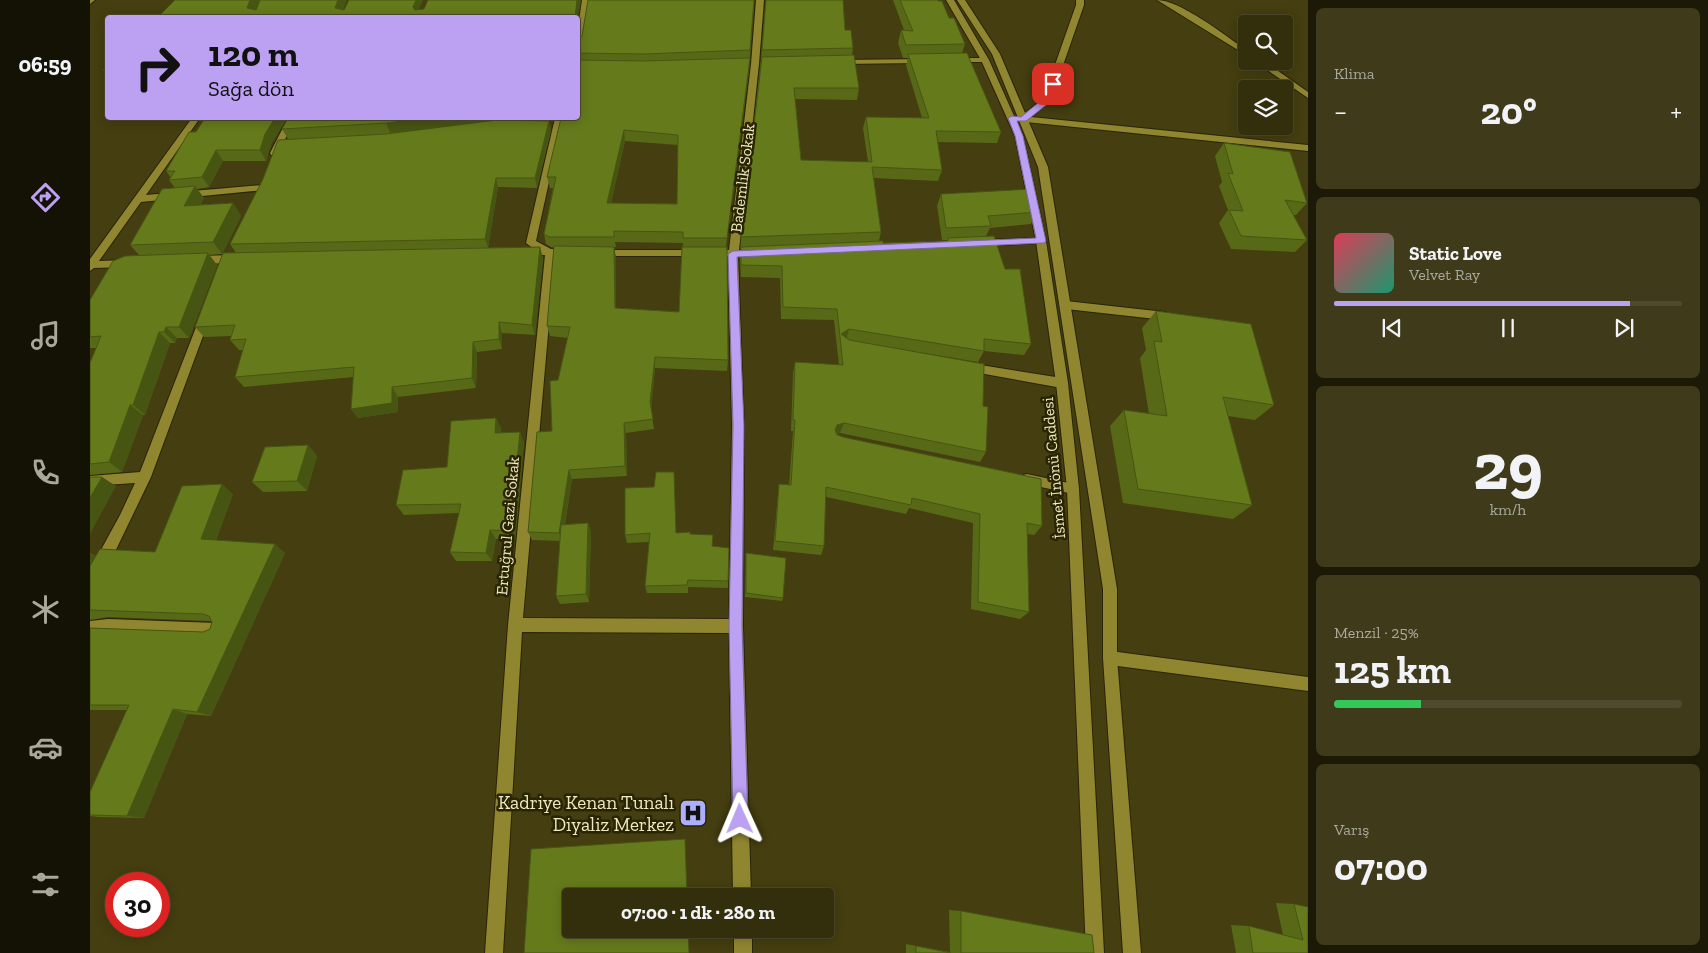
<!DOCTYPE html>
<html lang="tr">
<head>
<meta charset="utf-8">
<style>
  :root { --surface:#332e0c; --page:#3e3a1a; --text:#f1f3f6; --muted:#a9a89d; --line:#4e4a2d; --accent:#bca0f2 }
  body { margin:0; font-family:"Zilla Slab",serif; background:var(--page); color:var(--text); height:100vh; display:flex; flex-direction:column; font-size:19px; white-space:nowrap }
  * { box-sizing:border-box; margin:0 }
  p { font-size:16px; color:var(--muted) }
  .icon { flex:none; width:28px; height:28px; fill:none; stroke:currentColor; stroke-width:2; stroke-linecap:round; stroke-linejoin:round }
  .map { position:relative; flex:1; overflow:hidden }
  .panel { display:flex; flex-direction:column; gap:8px; padding:8px; background:#1c1907; width:400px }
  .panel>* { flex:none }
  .hud { position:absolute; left:15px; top:15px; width:475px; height:105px; border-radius:5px; box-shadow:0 2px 12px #0003,0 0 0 1px var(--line); background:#bca0f2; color:#111; overflow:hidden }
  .buttons { position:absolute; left:1148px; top:15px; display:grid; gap:10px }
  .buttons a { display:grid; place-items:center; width:55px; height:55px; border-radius:5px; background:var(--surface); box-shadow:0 2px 12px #0003,0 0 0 1px var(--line); font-size:25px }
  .speed { position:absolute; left:15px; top:872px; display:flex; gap:10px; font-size:25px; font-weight:700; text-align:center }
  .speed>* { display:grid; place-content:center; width:65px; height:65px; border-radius:50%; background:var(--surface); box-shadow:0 2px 12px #0003,0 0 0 1px var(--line); line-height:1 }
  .speed .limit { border:8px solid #d22; background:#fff; color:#111 }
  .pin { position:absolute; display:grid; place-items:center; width:42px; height:42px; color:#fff; margin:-21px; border-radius:10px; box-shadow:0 2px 8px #0006 }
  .me { position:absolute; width:55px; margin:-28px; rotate:359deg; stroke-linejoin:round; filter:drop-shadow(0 0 4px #0008) }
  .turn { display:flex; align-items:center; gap:18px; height:105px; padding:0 20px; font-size:22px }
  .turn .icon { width:65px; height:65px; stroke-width:2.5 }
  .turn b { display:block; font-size:35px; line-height:42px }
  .big { font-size:38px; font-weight:700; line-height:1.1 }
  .panel .tile { flex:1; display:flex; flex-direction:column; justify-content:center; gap:8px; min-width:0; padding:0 18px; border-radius:8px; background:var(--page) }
  .panel .dial { align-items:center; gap:0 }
  .dial b { font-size:65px; line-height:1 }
  .song { display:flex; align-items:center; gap:15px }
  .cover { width:60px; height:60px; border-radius:8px; background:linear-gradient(135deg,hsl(350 70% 55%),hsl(160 70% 35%)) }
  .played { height:5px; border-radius:2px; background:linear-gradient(90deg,var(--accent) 85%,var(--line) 85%) }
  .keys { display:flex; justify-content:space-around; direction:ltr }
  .heat { display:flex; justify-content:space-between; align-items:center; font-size:28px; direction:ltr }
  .charge { height:8px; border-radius:4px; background:linear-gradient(90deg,#34c759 25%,var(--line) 0) }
  .trip { position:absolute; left:472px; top:888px; width:272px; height:50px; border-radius:5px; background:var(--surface); box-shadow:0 2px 12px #0003,0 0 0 1px var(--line); font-weight:700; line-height:50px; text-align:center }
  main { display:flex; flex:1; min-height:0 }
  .dock { display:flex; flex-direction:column; width:90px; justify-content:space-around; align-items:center; background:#141205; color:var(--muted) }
  .dock .icon { width:35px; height:35px }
  .dock .selected { color:var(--accent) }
  .dock b { font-size:22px; color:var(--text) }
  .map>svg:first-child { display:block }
</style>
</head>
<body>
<main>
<nav class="dock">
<b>06:59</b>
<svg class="icon selected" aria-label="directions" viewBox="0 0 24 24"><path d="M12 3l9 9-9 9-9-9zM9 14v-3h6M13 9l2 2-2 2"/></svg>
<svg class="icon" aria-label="music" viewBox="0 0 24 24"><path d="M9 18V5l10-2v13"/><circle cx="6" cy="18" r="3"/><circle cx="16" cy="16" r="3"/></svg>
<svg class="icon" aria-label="phone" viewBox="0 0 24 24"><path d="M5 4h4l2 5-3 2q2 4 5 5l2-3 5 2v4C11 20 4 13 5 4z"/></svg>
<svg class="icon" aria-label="climate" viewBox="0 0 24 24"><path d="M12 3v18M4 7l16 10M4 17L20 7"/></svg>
<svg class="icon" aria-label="car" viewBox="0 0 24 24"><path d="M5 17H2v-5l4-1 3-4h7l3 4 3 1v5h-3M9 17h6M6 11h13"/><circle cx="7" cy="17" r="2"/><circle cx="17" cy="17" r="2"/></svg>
<svg class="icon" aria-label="filters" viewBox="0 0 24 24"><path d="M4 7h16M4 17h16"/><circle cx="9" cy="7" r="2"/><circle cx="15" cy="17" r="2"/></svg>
</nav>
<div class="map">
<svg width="1218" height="953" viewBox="0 0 1218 953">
  <rect width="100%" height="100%" fill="#443e10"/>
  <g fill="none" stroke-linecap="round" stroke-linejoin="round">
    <g stroke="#28250a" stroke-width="2">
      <g id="service">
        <path d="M878,363L972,378L978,383L972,388L878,371L872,367Z"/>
        <path d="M937,474L983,484L987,485L989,489L987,493L983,494L937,484L933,483L931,479L933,475Z"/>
      </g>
    </g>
    <g stroke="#28250a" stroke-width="2">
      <g id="minor">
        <path d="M0,0H5L0,4Z"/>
        <path d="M492,0H500L492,46L488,48V27Z"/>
        <path d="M666,0H674L669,64L649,250H666L671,253L666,256H648L654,426L653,626L661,896H643L639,633L432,632L413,953H395L418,625L455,255H436L431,252L436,249H444L436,243L465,118H473L446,241L461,249H479L484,252L479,255H465L433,618L639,619L642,426L638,256H509L504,253L509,250H639L661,64Z"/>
        <path d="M986,0H994V5L961,100L941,117L1218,145V151L926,121V117L931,116L953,99L986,5Z"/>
        <path d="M1067,0C1090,0 1136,36 1156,50V55Z"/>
        <path d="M862,58H895L899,60L895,62H865L861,60Z"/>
        <path d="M835,59V63H832L750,64L746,62L750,60Z"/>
        <path d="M1164,61H1174L1218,92V98Z"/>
        <path d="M102,118H110L56,195L172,185L177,188L175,190L51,202L9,261L36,260L41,264L40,267L4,268L0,271V259Z"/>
        <path d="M198,118H206L187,155H181L180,153Z"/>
        <path d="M951,238L956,241L955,243L891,246L886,243L891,240Z"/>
        <path d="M146,255L151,259L146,263L106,264L101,260L106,256Z"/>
        <path d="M976,301L1075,312L1080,316L1075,320L976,309L971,305Z"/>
        <path d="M115,313L120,317L61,477L23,556L5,588L0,589V570L30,515L45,483L0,486V476L50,472L110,317Z"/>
        <path d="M18,619L126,623L131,625L133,630L131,635L126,637L18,633L0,635V621Z"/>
        <path d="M1020,651L1218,677V691L1020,665L1015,663L1013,658L1015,653Z"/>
        <rect x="644" y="929" width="18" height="24"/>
      </g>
    </g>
    <g stroke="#28250a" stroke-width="2">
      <g id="tertiary">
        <path d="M856,0H864L899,60L933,136L956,241L978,383L989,489L1014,953H996L977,489L966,383L946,241L925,136L891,60Z"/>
        <path d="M867,0H875L910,54L958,167L1027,589V658L1051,953H1033L1013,658V589L948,167L902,54Z"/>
      </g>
    </g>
    <use href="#service" fill="#918630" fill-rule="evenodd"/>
    <use href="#minor" fill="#918630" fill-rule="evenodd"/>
    <use href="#tertiary" fill="#918630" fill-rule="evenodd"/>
  </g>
  <g fill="#576917" fill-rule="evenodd">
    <path d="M664,0L659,69L636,247L638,360L637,371L565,368L561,410L564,429L536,433L537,476L482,479L475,524L498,523L501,532L499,602L470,604L466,596L470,541L442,540L438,532L462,431L468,380L478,338L460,336L457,326L464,247H461L456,244L454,234L463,188H460L457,177L488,118V39ZM535,141L588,145L587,204L521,203ZM525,242L593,243L589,312L526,308V258L524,247H526Z"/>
    <path d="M676,0L755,30L763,48L762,55L769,88L767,100L705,99L711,160L778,162L773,128L776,117L832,118L816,65L818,58H813L808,43L811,30H814L803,0H848L875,44L872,53L911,132L907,143L848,142L852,170L848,181L784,178L791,232L789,241L793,243L857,241V240H852L847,206L851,194L947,212L941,224L900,228L896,236L915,269L941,344L934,355L894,351L888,362L773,343L893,406L896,452L890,462L750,433L747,434L952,526L944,535L937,534L939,612L930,619L881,609L883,523L819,508L816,514L736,497L734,546L731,555L683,550L688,494L689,484L699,485L703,431H701L703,373L705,362L749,365L744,320L691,319L690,278L651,277L650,259L651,237L671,60Z"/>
    <path d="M18,66V75L13,70Z"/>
    <path d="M115,118H197L181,144L176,161H133L119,187L107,189L114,198L110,205L143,203L151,216L132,254L119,255L127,265L99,338H87L85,343H80L55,415H53L32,472L0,475V363L6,348H0V300L50,256L40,245L85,188L79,180L81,178L76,171L106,132Z"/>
    <path d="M198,118H463V120L409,119L300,133L461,130L447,188L408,187L398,248L453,258L445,335L412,333V349L387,352L386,388L308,397V412L268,418L261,409L264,377L154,387L145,377L153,350H149L140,340L141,336L114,337L105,327L146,253L140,244L198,139L192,129Z"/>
    <path d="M1134,143L1217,203L1206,215H1203L1217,240L1205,252L1141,249L1129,223L1138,210L1129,186L1132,182L1125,156Z"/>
    <path d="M1066,311L1184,405L1165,420L1138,416L1162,505L1143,519L1033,503L1020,426L1034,410L1059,414L1050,358L1056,350L1052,328Z"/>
    <path d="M411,428V433L434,442L425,540L406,539L402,561H366L360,552L369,513L314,515L306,505Z"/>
    <path d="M218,445L227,456L217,491L173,492L162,482Z"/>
    <path d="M535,488L586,533L600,534L622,546L638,581V588L598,587V593H557L555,586L559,542L537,543L535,535Z"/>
    <path d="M143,494L126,540L195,553L121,716L97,714L54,818L8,817L0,816V792L37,710H0V628L113,632L120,629L122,622L121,621L18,617L0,620V553L6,556L65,552Z"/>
    <path d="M656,553L693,598L692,601L655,597Z"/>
    <path d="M1186,903L1204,904L1218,953H1146L1141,925L1159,926L1193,935Z"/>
    <path d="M859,910L871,911L1004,953H816V944L860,952Z"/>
  </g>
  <g fill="#475513">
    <path d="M160,0H170L163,18L157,8Z"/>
    <path d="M248,0H257L250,18L245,8Z"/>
    <path d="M326,0H333L326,17L323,7Z"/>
    <path d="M487,0H491L488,19V18H485Z"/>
    <path d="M660,58L659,69L636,248L637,238Z"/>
    <path d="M185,118H197L181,144L176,161L170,150L175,134Z"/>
    <path d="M336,118H408L409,119L300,133L296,123Z"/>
    <path d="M459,121L461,130L447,188L445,178Z"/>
    <path d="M534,130L535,141L519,213L517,203Z"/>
    <path d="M126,150L133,161L119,187L112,177Z"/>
    <path d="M406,178L408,187L398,248L395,239Z"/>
    <path d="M105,186L114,198L104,219L94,206Z"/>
    <path d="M143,203L151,216L132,254L123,242Z"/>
    <path d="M450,247L453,258L445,335L442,325Z"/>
    <path d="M524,247L526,258V319L525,308Z"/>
    <path d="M118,253L127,265L99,338L89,327Z"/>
    <path d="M409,322L412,333V349L409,339Z"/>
    <path d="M76,327L87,338L85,343L74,332Z"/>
    <path d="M759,329L756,340L751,334Z"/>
    <path d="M69,332L80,343L55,415L43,405Z"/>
    <path d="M383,342L387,352L386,388L382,378Z"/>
    <path d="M565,357V368L561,412L560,402Z"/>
    <path d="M302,387L308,397V412L268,418L261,409Z"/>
    <path d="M40,405L53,415L32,472L19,462Z"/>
    <path d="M406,418L411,428L410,444L405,433Z"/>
    <path d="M534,423L536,433L537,476L535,466Z"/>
    <path d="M754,423L750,433L744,435L747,425Z"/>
    <path d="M430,432L434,442L425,540L420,531Z"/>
    <path d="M218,445L227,456L217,491L207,481Z"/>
    <path d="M479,470L482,479L472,541L469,533Z"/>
    <path d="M12,477L26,486L0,534V498Z"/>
    <path d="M132,484L143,494L123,547L111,539Z"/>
    <path d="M498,523L501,532L499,602L496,594Z"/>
    <path d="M400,530L406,539L402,561L396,553Z"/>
    <path d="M185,544L195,553L121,716L107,712Z"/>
    <path d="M0,553L6,556L0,567Z"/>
    <path d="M83,709L97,714L54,818L37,816Z"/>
  </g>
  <g fill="#657a1b" stroke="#475513" fill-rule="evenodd">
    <path d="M85,0H160L157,8L166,10L170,0H248L245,8L254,10L259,0H326L323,7L325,10L334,9L338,0H487L485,18H67Z"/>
    <path d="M498,0H664L660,50L553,54L488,53V39L492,36Z"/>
    <path d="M676,0H753L755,30H761L763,48L672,50Z"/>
    <path d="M810,0H848V1H852L859,18H864L875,44L816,45L811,30L823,31Z"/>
    <path d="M877,53L911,132L846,131L852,170L782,167L791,232L651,237L672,57L764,55L769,88H704L711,160L782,162L776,117L839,118L818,54Z"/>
    <path d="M660,58L637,238H593V232L524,231V237H459L454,234L466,177H457L471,118H488V60L553,61ZM534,130L588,135L587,204L517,203Z"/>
    <path d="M18,66V70H13Z"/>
    <path d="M115,118H185L175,134L170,150H126L112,177L79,180L85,171H76L99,132H106Z"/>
    <path d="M198,118H336L296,123L192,129Z"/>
    <path d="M407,120L459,121L445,178H406L395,239L140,244L173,179L188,140L296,134Z"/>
    <path d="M1134,143L1200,152L1217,203L1195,200L1217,240L1151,236L1139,210L1153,211L1138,173L1143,174Z"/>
    <path d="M105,186L94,206L143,203L123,242L40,245L72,189Z"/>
    <path d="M942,189L947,212L898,216L901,226L856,228L851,194Z"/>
    <path d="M904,236L915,269H930L941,344L894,339V351L759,329L751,334L759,340L894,364L893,406L898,407L896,452L754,423L747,425L745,430L747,435L753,437L951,479L952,526L937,523L939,612L888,602L890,514L822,498L821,505L736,487L734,546L685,541L689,484L701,485L705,420H703L705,362L753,365L747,309L693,307L692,266L651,265V247L793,241V243L858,241V238Z"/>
    <path d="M464,246L524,247L525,308L589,312L592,247H637L638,360L565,357L560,402L563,419L534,423L535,466L479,470L469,533L438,532L447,432L462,431L460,381L468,380L480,327L457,326Z"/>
    <path d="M450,247L442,325L409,322V339L383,342L382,378L302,387V403L261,409L264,367L145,377L156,339L140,340L145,325L105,327L133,253Z"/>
    <path d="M118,253L89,327H76L74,332H69L43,405H40L19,462L0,464V363L11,336L0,337V300L23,261L35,256Z"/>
    <path d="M1066,311L1161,324L1184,405L1133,397L1162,505L1048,489L1034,410L1077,416L1064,341L1072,342Z"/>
    <path d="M406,418L405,433L430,432L420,531L400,530L396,553L360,552L371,504L306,505L313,470L357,467L361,421Z"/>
    <path d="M218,445L207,481L162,482L175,447Z"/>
    <path d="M566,472H584L586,533L600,532V534L623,535L622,546L639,548L638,581L598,580L597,585L555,586L560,533L535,535V488L564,487Z"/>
    <path d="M0,477H12L0,498Z"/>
    <path d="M132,484L111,539L185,544L107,712L83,709L37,816L0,815V792L39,705H0V628L113,632L120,629L122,622L119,616L113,614L0,610V566L10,549L65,552L92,486Z"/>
    <path d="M498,523L496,594L466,596L471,525Z"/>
    <path d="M656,553L696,558L693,598L656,593Z"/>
    <path d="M595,839L597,896H481V929H598L599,953H434L441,849Z"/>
    <path d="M1204,904L1218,907V953H1163L1159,926L1213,940Z"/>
    <path d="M871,911L1002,935L1004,953H871Z"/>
    <path d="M826,946L861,953H826Z"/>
  </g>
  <path fill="#bca0f2" stroke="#7a689d" d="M960,82L967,84L960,102L936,121H927L933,136L956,241L954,243L647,257L654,426L652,626L658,819L655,824L650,827L645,824L643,819L639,626L643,426L638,254L643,251L946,238L925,136L918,118L922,116L931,117L953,99Z"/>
  <defs>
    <g id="hospital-square" transform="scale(1.4375)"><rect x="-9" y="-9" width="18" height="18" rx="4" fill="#acaffb" stroke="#292401"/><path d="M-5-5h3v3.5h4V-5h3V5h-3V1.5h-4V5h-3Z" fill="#111"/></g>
  </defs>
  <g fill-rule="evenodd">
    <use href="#hospital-square" x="603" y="813"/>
  </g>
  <g text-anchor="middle" stroke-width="5" stroke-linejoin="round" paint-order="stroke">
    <g font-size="16" fill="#eee9c0" stroke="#292401">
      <text transform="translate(652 178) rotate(-83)" y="6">Bademlik Sokak</text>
      <text transform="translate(963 468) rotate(-95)" y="6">İsmet İnönü Caddesi</text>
      <text transform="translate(417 526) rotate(-85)" y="6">Ertuğrul Gazi Sokak</text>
    </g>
    <g font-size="19" fill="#eee9c0" stroke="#292401" text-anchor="end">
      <text x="584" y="809">Kadriye Kenan Tunalı<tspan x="584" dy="22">Diyaliz Merkez</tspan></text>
    </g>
  </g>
</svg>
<div class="buttons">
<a><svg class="icon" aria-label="search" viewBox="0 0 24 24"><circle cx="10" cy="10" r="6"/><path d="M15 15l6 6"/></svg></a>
<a><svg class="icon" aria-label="layers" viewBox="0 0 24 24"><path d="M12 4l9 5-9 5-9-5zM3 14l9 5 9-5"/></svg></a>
</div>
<div class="speed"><div class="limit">30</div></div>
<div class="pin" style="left:963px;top:84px;background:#d93025"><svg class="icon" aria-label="arrive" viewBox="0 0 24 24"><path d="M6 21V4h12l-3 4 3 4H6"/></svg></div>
<svg class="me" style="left:650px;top:819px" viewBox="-20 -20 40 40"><path d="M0-17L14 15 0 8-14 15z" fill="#bca0f2" stroke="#fff" stroke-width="4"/></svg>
<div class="trip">07:00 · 1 dk · 280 m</div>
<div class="hud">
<div class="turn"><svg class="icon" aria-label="right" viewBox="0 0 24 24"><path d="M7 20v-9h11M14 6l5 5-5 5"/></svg><div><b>120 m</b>Sağa dön</div></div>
</div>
</div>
<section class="panel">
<div class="tile"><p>Klima</p>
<div class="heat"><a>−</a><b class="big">20°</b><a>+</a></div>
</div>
<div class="tile">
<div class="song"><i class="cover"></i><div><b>Static Love</b><p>Velvet Ray</p></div></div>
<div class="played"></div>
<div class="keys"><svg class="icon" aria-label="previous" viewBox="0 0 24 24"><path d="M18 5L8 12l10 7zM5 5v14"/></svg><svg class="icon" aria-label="pause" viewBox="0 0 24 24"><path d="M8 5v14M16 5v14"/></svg><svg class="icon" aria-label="next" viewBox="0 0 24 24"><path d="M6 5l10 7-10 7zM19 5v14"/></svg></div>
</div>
<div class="tile dial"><b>29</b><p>km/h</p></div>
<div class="tile"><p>Menzil · 25%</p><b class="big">125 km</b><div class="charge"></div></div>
<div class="tile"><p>Varış</p><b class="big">07:00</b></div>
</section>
</main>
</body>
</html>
